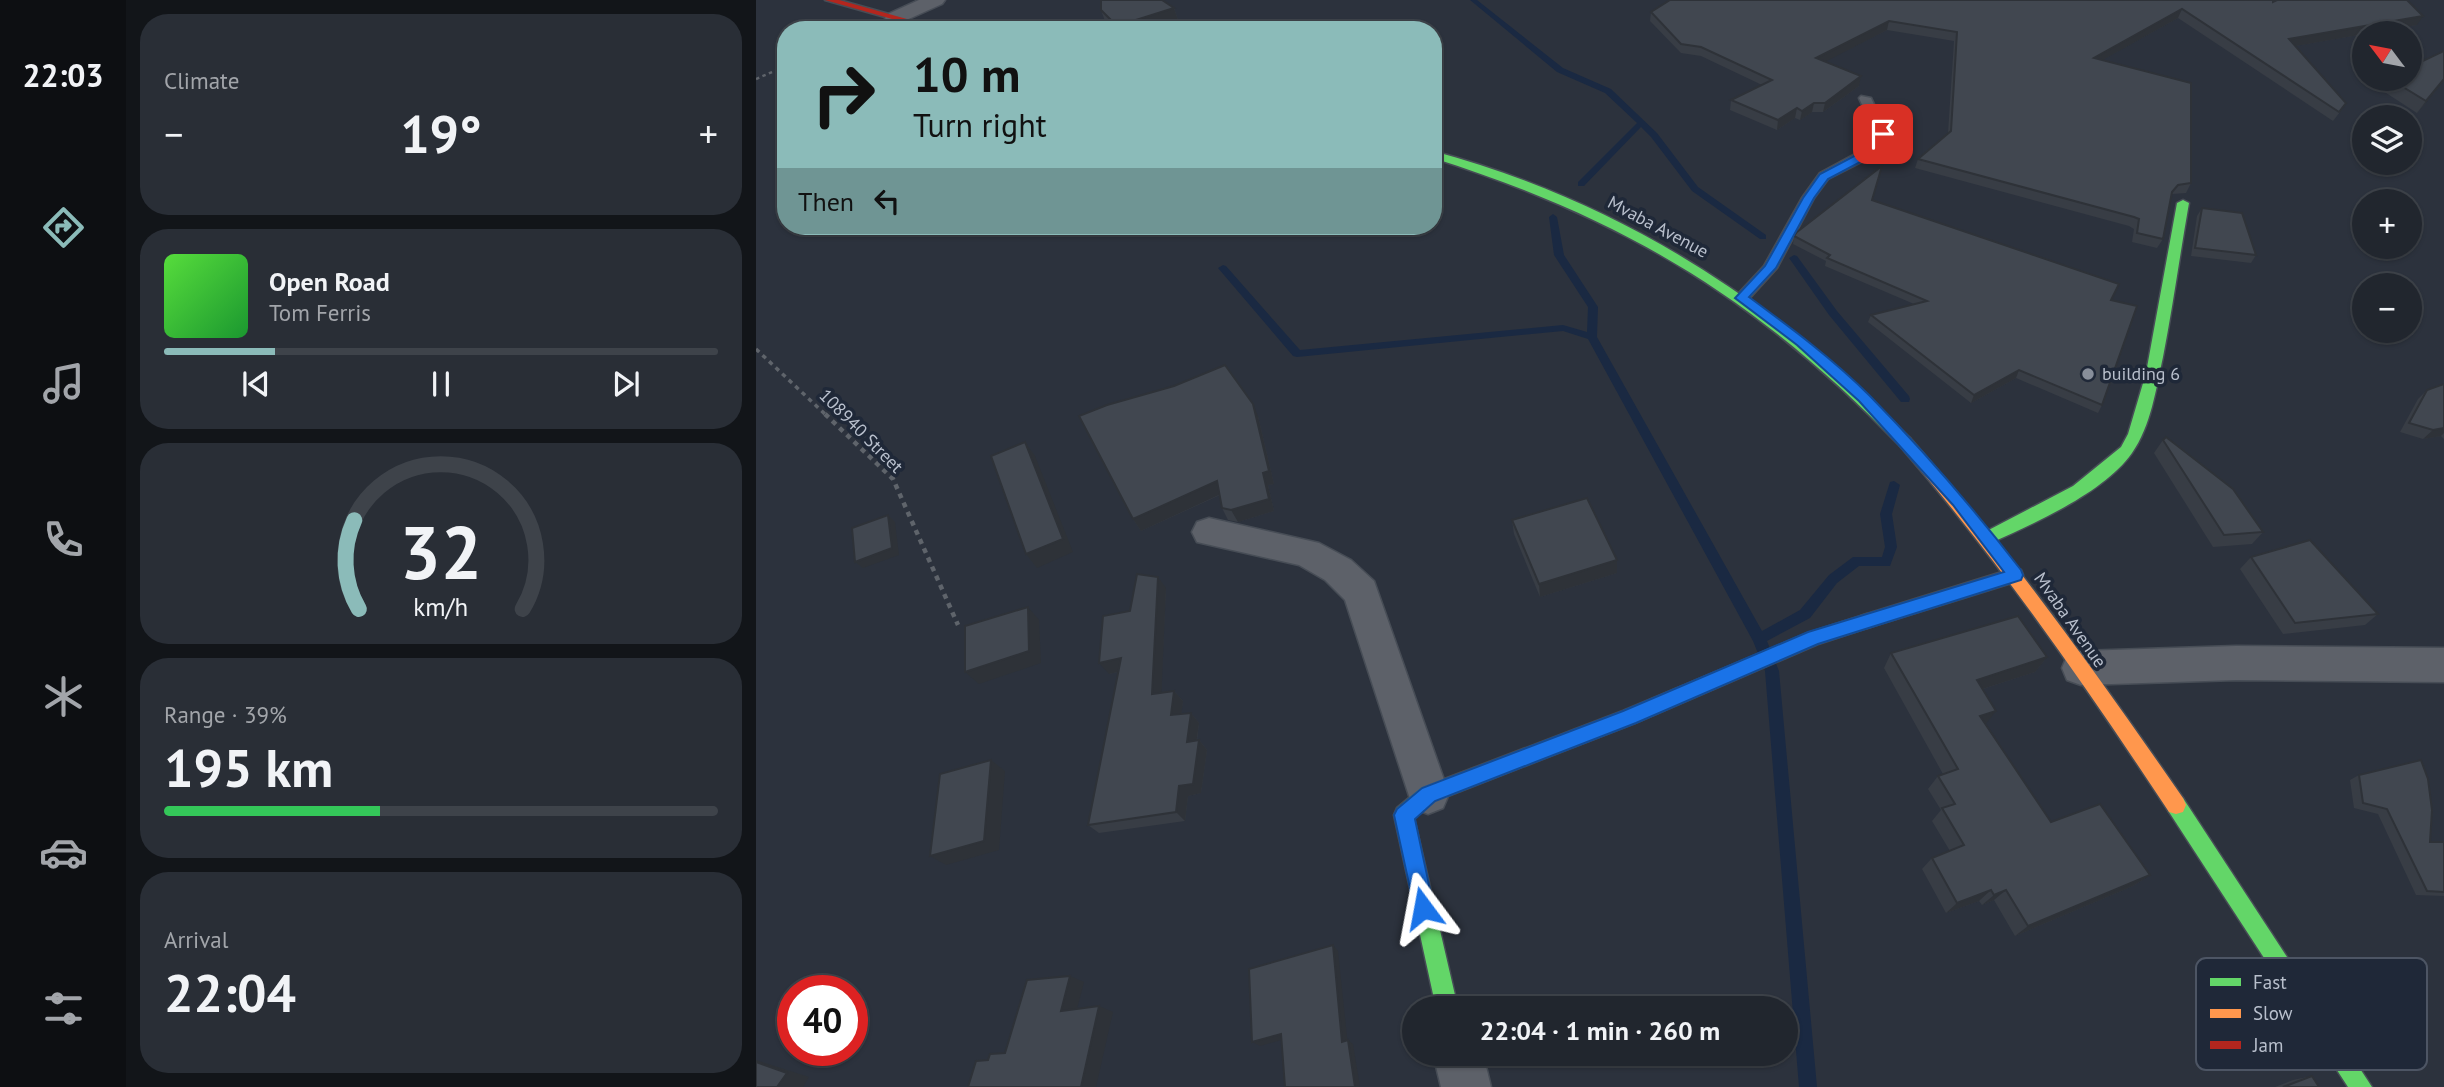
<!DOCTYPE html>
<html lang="en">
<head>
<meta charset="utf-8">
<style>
  :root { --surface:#21262e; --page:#292e36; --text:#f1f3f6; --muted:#a2a5aa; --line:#3e434a; --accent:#8bbbb9 }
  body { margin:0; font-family:"PT Sans",sans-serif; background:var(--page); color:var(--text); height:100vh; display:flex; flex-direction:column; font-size:26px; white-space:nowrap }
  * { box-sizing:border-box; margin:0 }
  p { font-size:23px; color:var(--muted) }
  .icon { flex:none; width:38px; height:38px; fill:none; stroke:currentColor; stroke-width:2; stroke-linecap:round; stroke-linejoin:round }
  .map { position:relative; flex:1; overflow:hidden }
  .sheet { display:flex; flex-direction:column; gap:14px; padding:14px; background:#121519; width:630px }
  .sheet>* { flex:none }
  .hud { position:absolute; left:21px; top:21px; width:665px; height:214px; border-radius:28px; box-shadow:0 2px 5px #0004,0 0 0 2px var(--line); background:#8bbbb9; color:#111; overflow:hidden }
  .needle { width:46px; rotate:302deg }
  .tools { position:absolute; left:1596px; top:21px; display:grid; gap:14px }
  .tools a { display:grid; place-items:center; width:70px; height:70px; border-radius:50%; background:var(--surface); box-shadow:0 2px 5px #0004,0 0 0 2px var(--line); font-size:35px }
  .speed { position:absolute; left:21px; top:975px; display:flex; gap:14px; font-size:35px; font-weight:700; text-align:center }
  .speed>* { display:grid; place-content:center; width:91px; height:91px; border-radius:50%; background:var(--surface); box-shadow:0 2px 5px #0004,0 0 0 2px var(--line); line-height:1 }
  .speed .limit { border:10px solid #d22; background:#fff; color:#111 }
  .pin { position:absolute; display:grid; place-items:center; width:60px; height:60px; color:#fff; margin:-30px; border-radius:14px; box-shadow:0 4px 10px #0006 }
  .me { position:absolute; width:77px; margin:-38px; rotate:347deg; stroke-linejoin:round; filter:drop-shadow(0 0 5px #0008) }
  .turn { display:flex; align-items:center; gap:24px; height:147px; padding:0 21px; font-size:32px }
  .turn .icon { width:91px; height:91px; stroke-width:2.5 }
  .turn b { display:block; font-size:49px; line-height:60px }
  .then { display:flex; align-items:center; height:66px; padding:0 21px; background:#0003; gap:14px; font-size:26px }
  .big { font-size:52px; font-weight:700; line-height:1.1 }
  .sheet .card { flex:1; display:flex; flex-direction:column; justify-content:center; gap:10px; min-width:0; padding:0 24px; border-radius:28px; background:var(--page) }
  .sheet .dial { align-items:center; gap:0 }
  .dial svg { height:182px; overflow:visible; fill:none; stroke:var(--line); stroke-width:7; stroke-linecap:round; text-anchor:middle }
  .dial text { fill:var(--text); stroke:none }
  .song { display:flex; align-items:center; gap:21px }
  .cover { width:84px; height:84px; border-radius:10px; background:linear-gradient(135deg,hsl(110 70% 55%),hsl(130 70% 35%)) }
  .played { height:7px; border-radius:4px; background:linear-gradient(90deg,var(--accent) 20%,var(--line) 20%) }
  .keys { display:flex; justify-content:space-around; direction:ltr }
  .heat { display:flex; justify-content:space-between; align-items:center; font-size:38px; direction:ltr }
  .charge { height:10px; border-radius:5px; background:linear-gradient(90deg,#34c759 39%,var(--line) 0) }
  .trip { position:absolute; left:646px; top:996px; width:396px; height:70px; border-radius:35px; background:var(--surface); box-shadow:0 2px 5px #0004,0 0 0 2px var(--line); font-weight:700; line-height:70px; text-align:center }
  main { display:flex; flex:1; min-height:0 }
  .tab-bar { display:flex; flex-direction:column; width:126px; justify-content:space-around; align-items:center; background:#0d0f12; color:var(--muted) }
  .tab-bar .icon { width:49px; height:49px }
  .tab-bar .on { color:var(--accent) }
  .tab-bar b { font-size:32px; color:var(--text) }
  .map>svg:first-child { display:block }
</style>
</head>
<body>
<main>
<nav class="tab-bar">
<b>22:03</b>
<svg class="icon on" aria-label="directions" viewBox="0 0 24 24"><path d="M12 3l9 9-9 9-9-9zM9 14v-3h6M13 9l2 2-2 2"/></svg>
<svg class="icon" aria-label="music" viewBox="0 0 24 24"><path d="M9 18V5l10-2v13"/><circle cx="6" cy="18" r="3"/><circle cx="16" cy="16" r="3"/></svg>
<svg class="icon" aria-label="phone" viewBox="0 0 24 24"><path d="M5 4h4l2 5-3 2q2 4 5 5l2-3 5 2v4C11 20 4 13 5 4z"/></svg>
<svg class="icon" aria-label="climate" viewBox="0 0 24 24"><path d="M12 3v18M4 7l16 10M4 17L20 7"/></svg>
<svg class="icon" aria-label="car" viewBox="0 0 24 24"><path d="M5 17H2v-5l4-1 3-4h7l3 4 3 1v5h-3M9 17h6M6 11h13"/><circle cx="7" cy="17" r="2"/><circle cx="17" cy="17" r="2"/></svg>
<svg class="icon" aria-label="filters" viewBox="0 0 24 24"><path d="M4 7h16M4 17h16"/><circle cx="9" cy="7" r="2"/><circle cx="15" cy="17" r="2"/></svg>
</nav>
<section class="sheet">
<div class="card"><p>Climate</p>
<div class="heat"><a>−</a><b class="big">19°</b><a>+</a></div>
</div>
<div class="card">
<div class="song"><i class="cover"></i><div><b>Open Road</b><p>Tom Ferris</p></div></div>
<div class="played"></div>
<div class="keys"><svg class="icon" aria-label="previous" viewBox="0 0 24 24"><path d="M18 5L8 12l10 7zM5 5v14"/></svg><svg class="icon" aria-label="pause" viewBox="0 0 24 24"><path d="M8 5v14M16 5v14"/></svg><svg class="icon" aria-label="next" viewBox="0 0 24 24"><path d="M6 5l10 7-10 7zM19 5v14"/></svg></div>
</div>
<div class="card dial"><svg viewBox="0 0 100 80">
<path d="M14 69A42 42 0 1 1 86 69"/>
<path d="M14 69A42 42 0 0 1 12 30" stroke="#8bbbb9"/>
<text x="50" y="56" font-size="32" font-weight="700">32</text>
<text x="50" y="72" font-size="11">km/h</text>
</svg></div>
<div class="card"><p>Range · 39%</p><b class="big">195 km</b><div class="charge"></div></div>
<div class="card"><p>Arrival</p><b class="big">22:04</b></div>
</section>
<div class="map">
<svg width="1688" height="1087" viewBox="0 0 1688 1087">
  <rect width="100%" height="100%" fill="#2c323d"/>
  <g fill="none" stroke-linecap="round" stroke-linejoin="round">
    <g fill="#1a2942" fill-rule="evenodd">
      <path d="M714,0H721L807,68L855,89L901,133L942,187L1010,235V239H1004L936,191L895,137L885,127L828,186H822V182L881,123L849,93L801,72Z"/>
      <path d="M797,214L801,217L808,255L842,307L841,337L1006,631L1044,610L1073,575L1097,557H1126L1129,547L1124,514L1134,482L1138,481L1144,485L1136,514L1141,547L1134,566H1103L1081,583L1054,618L1011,641L1023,671L1061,1087H1043L1009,671L997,641L832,339L807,331L541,357L537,356L462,268L467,265L470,266L544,350L807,325L831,332L832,307L798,255L793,217Z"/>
      <path d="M1038,255L1041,256L1081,311L1153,396L1154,399L1153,402H1145L1073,315L1033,258Z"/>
    </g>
    <g stroke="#474d56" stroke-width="3">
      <path id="lane" d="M1105,96L1115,98L1135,141L1129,150L1072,179L1058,198L1021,268L991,301H981V295L1008,266L1046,198L1064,173L1123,141L1103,98Z"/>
    </g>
    <g stroke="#474d56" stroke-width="3">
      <g id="street">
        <path d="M163,0H189L186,4L146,22H132L129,18L132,14Z"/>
        <path d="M453,518L563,543L595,560L618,581L693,794L687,808L672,814L657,808L589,600L569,580L543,565L441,542L436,532L441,522Z"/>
        <path d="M1480,646L1688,648V682L1480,680L1325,685L1311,680L1306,668L1311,656L1325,651Z"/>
        <path d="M677,1054H727L735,1087H685Z"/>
      </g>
    </g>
    <g stroke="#474d56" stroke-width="3">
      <g id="fast">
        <path d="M677,151C864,201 1019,302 1154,438L1156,442L1154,446H1144C1003,300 870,219 677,158Z"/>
        <path d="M1427,200L1433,203C1424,254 1417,306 1407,357C1400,389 1395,426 1376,453C1349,492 1279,523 1237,542H1225L1223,538L1225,534L1317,486L1365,447L1372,434L1390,373L1421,203Z"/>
        <path d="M1111,614L1117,616L1119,621L1117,626L1062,644L879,723L679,801L658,818L702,1008H680L638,815L641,808L665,788L867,711L1052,633Z"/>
        <path d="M1420,796L1427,798L1616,1087H1592L1413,812L1410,805L1413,798Z"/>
      </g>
    </g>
    <g stroke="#474d56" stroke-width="3">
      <path id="slow" d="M1149,437L1154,438C1254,552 1341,674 1427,798L1430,805L1427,812L1420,814L1413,812C1329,685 1243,561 1144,446L1142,442Z"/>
    </g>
    <g stroke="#474d56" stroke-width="3">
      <g id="jam">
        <path d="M69,0H83L190,30H175Z"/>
        <path d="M1259,568L1265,570L1267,575L1265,580L1111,628L1105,626L1103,621L1105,616L1111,614Z"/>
      </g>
    </g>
    <path stroke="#5f646b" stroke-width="2.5" stroke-dasharray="3.5 3.5" stroke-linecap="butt" d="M0,79L30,66"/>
    <path stroke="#5f646b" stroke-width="3.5" stroke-dasharray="4.5 4.5" stroke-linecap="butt" d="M0,349L71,416"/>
    <path stroke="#5f646b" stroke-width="4.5" stroke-dasharray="5 5" stroke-linecap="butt" d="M69,414L137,479L202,625"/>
    <use href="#lane" fill="#5d6169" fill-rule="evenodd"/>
    <use href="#street" fill="#5d6169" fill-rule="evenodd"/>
    <use href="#fast" fill="#63d668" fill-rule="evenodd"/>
    <use href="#slow" fill="#ff974d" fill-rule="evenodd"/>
    <use href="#jam" fill="#b3261e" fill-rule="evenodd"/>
  </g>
  <g fill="#383d45">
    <path d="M1517,2L1661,25L1614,33H1608V34L1539,46L1584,112L1577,121L1422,18L1346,60L1435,183L1430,193L1416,194L1415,196L1407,239L1401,248L1376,242L1378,229L1373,226L1159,168L1162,159L1192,133L1198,41L1131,30L1069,61L1103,86L1067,112H1056L1044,120L1039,118L1021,130L974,110L975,100L1006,85L945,56L925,53L894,21L895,12Z"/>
    <path d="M418,8L422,20L389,30H358L349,21L345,10Z"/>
    <path d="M1631,79H1654L1688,81L1661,113L1624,89Z"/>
    <path d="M1446,208L1500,255L1495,263L1435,256L1441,216Z"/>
    <path d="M1038,236L1355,300L1346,405L1342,413L1260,378L1215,403L1112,322L1115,315L1158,304L1069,266L1070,261L1037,244Z"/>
    <path d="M1688,384V439L1685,436L1667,439L1644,432L1662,399L1671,390Z"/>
    <path d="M502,416L518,484L512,485L518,511L482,522L472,520L466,508L464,495L385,531L377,519Z"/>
    <path d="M1407,440L1507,532L1496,544L1457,547L1398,453Z"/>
    <path d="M756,520L861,560V573L784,597L758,534Z"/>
    <path d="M1495,557L1622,614L1609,625L1527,634L1484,569Z"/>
    <path d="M410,588L405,692L418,691L427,701L425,714L435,713L443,723L441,741L443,740L451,750L445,793L432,796L429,821L343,833L332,825L362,672L353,674L374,611Z"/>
    <path d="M1135,653L1291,657L1279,672L1227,689L1230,724L1295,822L1394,875L1377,886L1259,936L1238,900L1226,905L1223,901L1190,913L1166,869L1176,858L1194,851L1176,821L1185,810L1172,789L1182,776L1187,774L1128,668Z"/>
    <path d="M1603,775L1674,842H1688V896L1660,895L1622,814L1598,808L1594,780Z"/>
    <path d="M1556,1076L1563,1087H1519L1537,1080Z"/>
  </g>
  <g fill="#2e3238">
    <path d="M418,8L422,20L389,30H362L361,26Z"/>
    <path d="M1426,9L1422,18L1334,67L1338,58Z"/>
    <path d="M1667,16L1661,25L1614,33H1608V34L1528,48L1533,39Z"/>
    <path d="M1133,21L1131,30L1059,67L1060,58Z"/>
    <path d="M1105,76L1103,86L1067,112L1069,103Z"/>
    <path d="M1688,79V81L1661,113L1670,101Z"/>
    <path d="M1058,103L1056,112L1044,120L1046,111Z"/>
    <path d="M1041,108L1039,118L1021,130L1022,120Z"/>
    <path d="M1263,370L1260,378L1215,403L1218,395Z"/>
    <path d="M497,404L502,416L518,484L512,485L518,511L482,522L475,510Z"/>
    <path d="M1688,428V433L1685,436L1667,439L1677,430Z"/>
    <path d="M269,442L279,456L317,552L281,568L270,554Z"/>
    <path d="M461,481L467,493L385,531L377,519Z"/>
    <path d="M132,515L139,522L143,555L107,568L99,562Z"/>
    <path d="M861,560V573L784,597L783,584Z"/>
    <path d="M402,577L410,588L405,704L396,694Z"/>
    <path d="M272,607L283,620L285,663L223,684L209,672Z"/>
    <path d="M1291,657L1279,672L1211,694L1221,680Z"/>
    <path d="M365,658L374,669L353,674L343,663Z"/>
    <path d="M418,691L427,701L424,726L415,715Z"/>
    <path d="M1240,711L1229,725L1224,716Z"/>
    <path d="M435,713L443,723L439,752L431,742Z"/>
    <path d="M443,740L451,750L445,793L432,796L429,821L420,812L423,786Z"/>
    <path d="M235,760L249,771L243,850L190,865L174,856Z"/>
    <path d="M1394,875L1377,886L1259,936L1272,926Z"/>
    <path d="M1235,890L1223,901L1190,913L1201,903Z"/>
    <path d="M1250,890L1238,900L1226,905L1238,895Z"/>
    <path d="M577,945L582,951L592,1046L586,1042Z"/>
    <path d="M314,976L328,982L319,1017L305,1011Z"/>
    <path d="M343,1006L357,1012L340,1087H325Z"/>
    <path d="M525,1034L532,1038L504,1046L496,1042Z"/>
    <path d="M592,1040L597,1044L604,1087H599Z"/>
    <path d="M0,1060L53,1077L47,1087H21L0,1062Z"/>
  </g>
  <g fill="#414750" stroke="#2e3238" stroke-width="2">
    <path d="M345,0H406L418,8L361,26L345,10Z"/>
    <path d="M914,0H1517V2L1521,0H1651L1667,16L1533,39L1590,103L1583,112L1426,9L1338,58L1435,83V183L1422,185L1416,192L1407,239L1381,233L1383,219L1378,217L1162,159L1195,131L1201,32L1133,21L1060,58L1105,76L1069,103H1058L1046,111L1041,108L1022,120L975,100L1016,80L945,47L925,44L895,12Z"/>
    <path d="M1688,51V79L1670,101L1634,79H1654V67Z"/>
    <path d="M1126,166L1116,200L1363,284L1355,300L1381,306L1346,405L1263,370L1218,395L1115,315L1171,301L1071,258L1074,255L1038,236L1041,232Z"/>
    <path d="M1446,208L1486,213L1500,255L1439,248Z"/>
    <path d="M469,365L497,404L513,471L507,473L513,499L475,510L466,508L461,481L377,519L323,416L351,405L418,386Z"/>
    <path d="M1688,384V428L1677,430L1653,423L1671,390Z"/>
    <path d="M1410,437L1477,489L1507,532L1468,535L1407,440Z"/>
    <path d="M269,442L307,539L270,554L235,456Z"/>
    <path d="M831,498L861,560L783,584L756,520Z"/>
    <path d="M132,515L136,548L99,562L96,528Z"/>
    <path d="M1554,540L1622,614L1539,623L1495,557Z"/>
    <path d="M381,574L402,577L396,694L418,691L415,715L435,713L431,742L443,740L437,784L423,786L420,812L332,825L365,658L343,663L347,616L374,611Z"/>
    <path d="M272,607L273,651L209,672V626Z"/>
    <path d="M1262,616L1291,657L1221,680L1240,711L1224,716L1295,822L1344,804L1394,875L1272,926L1250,890L1238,895L1235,890L1201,903L1176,858L1208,845L1186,808L1199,804L1182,776L1202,769L1135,653Z"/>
    <path d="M235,760L228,841L174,856L184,774Z"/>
    <path d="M1665,760L1672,779L1676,810L1674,842H1688V892L1671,891L1631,809L1607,803L1603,775Z"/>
    <path d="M577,945L586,1042L592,1040L599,1087H529L525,1034L496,1042L493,969Z"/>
    <path d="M314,976L305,1011L343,1006L325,1087H212L220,1061L232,1060L234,1054L249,1053L271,980Z"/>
    <path d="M0,1062L31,1073L21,1087H0Z"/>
    <path d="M1556,1076L1563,1087H1527Z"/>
  </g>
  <path fill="#1a73e8" stroke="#114b97" stroke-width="2" d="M1123,132H1131L1133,143L1129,149L1072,179L1058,198L1020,268L993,297C1035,328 1077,359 1114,396C1168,451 1218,509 1265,570L1267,575L1265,580L1062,644L880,723L679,801L659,819L678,908L675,916L667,919L660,916L638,815L641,809L666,788L867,711L1052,632L1248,572L1197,505L1103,401L1041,345L979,298L1009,266L1047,198L1064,174L1121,144Z"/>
  <circle fill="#878e9a" stroke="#1f2838" stroke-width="2.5" cx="1332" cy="374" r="7"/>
  <g text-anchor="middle" stroke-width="7" stroke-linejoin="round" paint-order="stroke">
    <g font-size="18" fill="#b8bfcc" stroke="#1f2838">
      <text transform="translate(902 227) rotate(28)" y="6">Mvaba Avenue</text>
      <text transform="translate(105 431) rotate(45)" y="6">108940 Street</text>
      <text transform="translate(1314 620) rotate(55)" y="6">Mvaba Avenue</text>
    </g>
    <g font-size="18" fill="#b8bfcc" stroke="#1f2838" text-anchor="start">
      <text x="1346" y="380">building 6</text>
    </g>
  </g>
  <rect x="1440" y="958" width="231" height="112" rx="10" fill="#1f2838" stroke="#4d5564" stroke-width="2"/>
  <rect x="1454" y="978" width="31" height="8" fill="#63d668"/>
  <rect x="1454" y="1009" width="31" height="9" fill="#ff974d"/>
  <rect x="1454" y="1041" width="31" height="8" fill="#b3261e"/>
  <g font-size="19" fill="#b8bfcc">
    <text x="1497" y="989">Fast</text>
    <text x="1497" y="1020">Slow</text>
    <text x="1497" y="1052">Jam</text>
  </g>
</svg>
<div class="tools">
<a><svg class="needle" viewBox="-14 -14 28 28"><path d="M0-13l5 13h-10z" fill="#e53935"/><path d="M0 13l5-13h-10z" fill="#a2a5aa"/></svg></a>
<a><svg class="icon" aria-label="layers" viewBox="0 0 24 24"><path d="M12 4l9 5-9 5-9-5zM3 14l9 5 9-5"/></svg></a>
<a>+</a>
<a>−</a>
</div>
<div class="speed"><div class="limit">40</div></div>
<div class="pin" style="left:1127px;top:134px;background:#d93025"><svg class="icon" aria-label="arrive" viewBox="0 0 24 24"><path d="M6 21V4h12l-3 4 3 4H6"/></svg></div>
<svg class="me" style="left:667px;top:908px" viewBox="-20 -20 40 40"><path d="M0-17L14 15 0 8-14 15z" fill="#1a73e8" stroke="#fff" stroke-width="4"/></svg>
<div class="trip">22:04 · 1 min · 260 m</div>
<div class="hud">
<div class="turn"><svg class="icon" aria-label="right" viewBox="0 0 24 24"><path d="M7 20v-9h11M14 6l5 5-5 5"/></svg><div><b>10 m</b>Turn right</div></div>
<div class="then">Then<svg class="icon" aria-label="left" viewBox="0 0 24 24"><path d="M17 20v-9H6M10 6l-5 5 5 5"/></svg></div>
</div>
</div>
</main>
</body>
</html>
